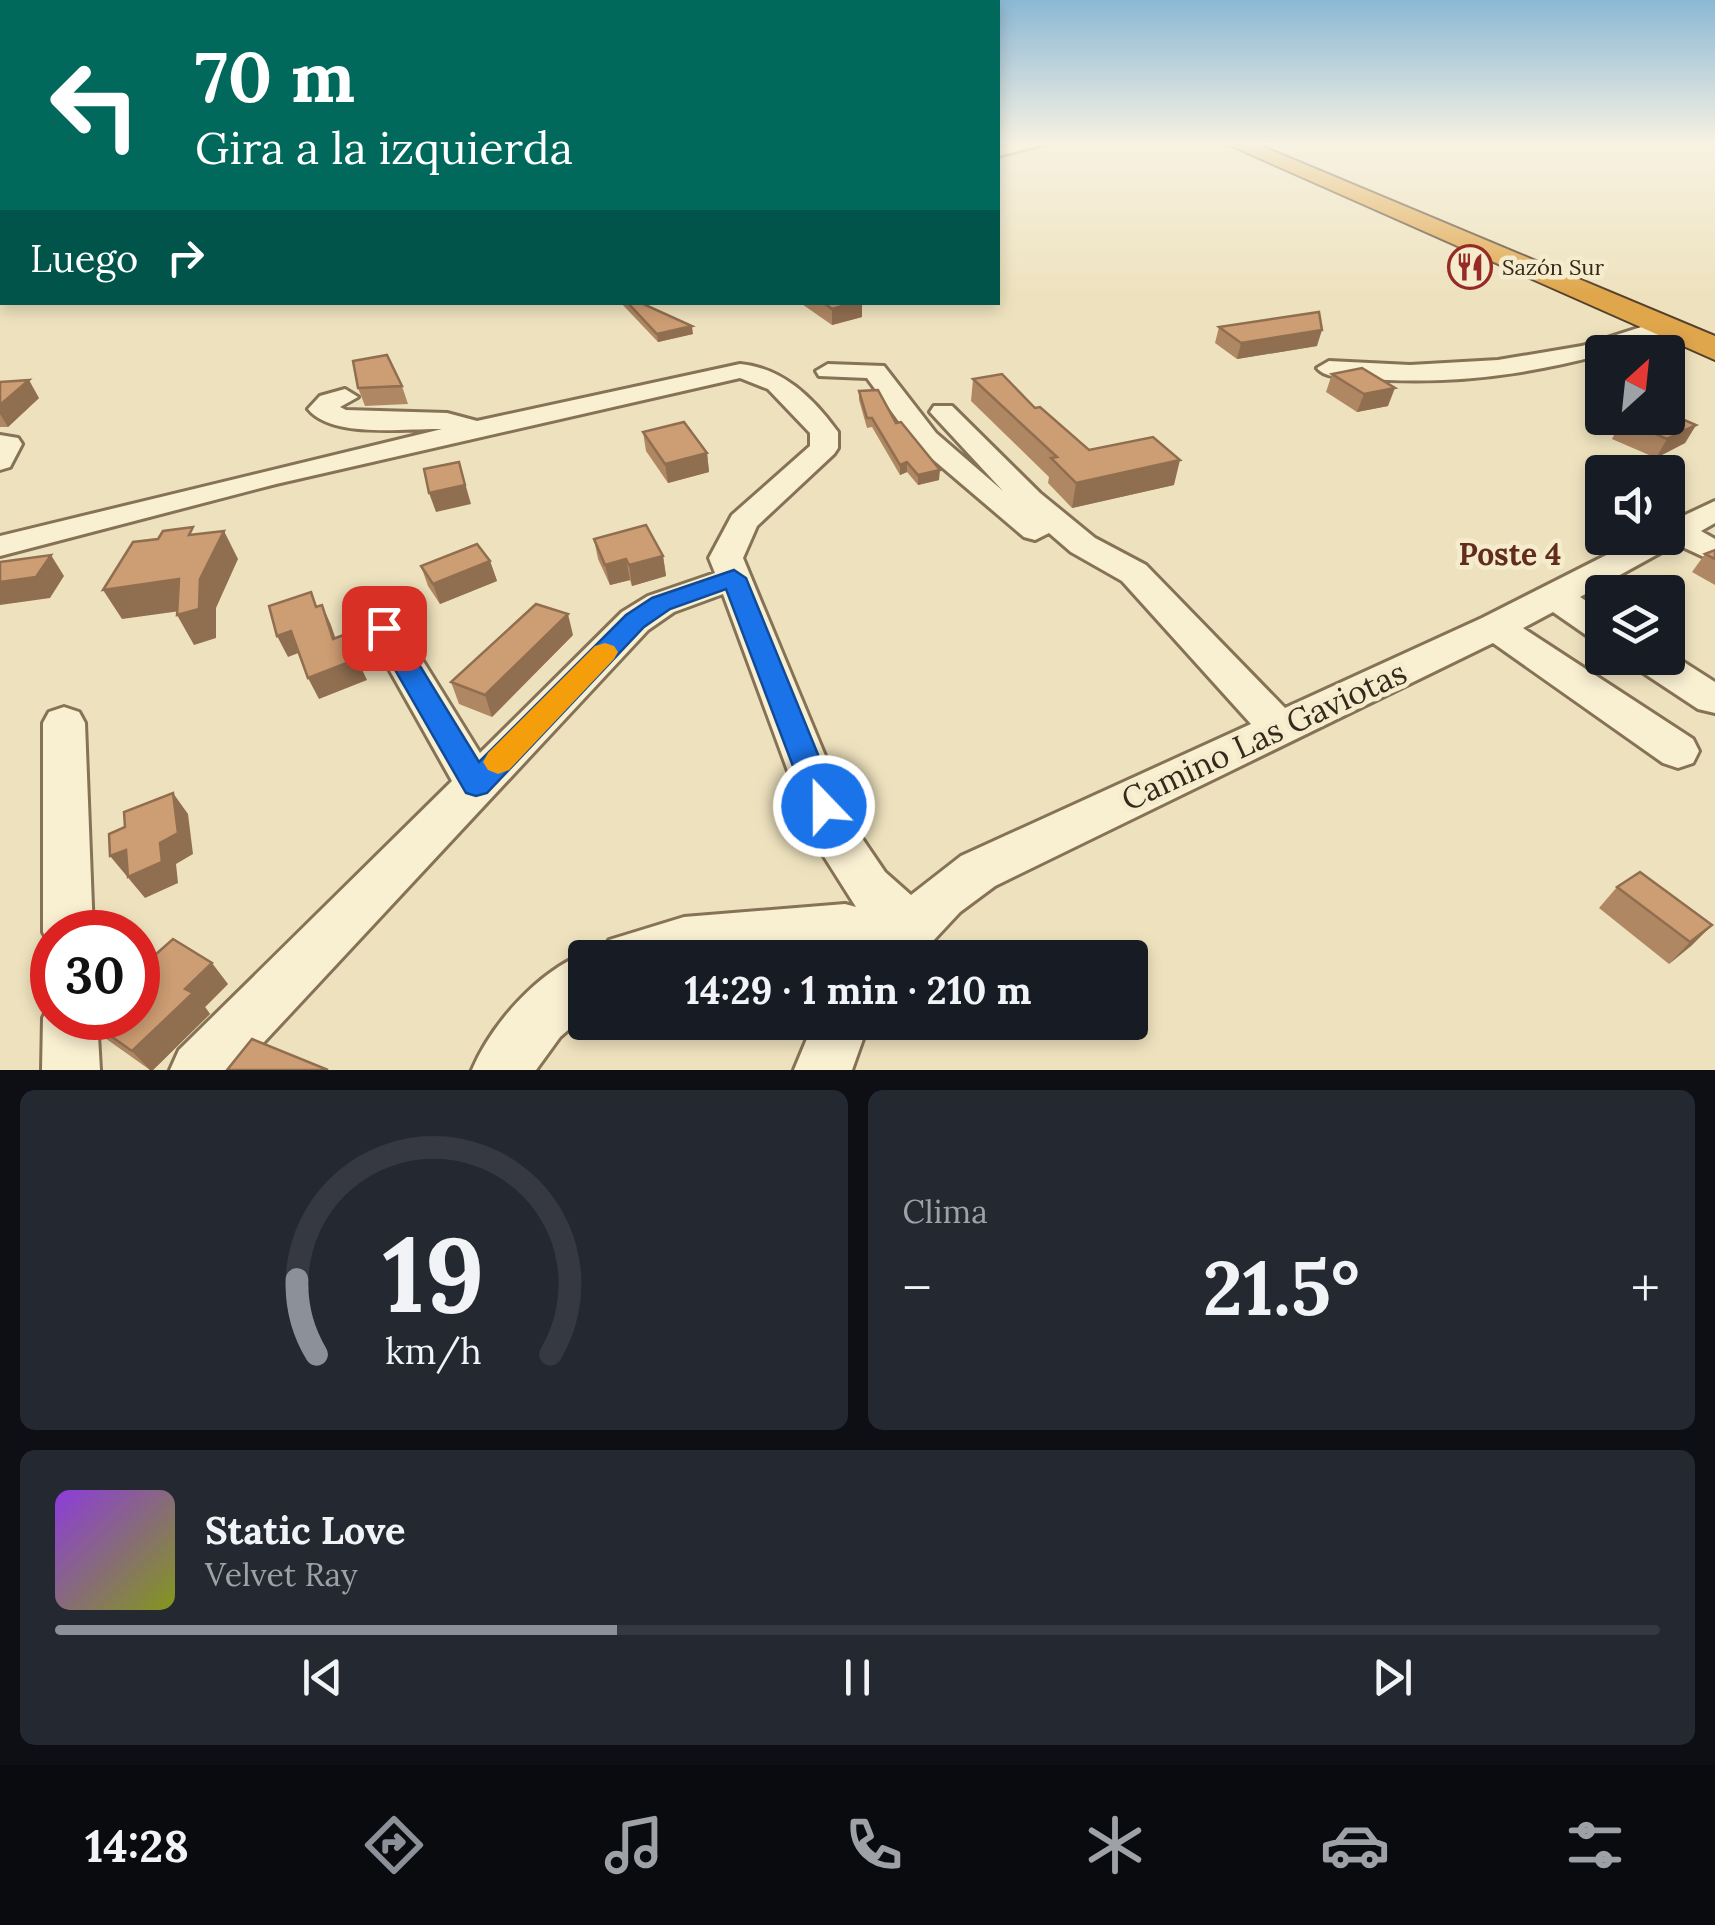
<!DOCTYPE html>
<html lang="es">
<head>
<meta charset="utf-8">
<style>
  :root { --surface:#171b24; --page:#242831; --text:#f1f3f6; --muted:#9ea1a6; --line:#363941; --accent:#8c9099 }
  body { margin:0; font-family:Lora,serif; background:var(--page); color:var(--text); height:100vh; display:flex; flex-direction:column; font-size:38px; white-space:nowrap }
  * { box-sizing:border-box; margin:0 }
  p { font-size:32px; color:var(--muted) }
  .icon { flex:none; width:55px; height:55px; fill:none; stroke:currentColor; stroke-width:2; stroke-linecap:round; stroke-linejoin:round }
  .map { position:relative; height:1070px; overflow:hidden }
  .side { display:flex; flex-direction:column; gap:20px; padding:20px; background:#0d0f14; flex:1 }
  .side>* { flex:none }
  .banner { position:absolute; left:0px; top:0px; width:1000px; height:305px; box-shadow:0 5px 15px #0003; background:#00695c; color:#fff; overflow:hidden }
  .needle { width:65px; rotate:27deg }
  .tools { position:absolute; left:1585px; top:335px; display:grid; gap:20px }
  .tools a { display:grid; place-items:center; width:100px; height:100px; border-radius:10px; background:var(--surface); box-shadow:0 5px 15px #0003; font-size:50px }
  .speed { position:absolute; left:30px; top:910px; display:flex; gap:20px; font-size:50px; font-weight:700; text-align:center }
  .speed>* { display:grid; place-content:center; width:130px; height:130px; border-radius:50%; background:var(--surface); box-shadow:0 5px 15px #0003; line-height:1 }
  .speed .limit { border:15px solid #d22; background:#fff; color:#111 }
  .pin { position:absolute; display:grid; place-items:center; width:85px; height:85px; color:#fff; margin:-42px; border-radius:20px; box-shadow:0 5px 15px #0006 }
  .me { position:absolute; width:110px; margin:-55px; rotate:338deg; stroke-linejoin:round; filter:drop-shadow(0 0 8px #0008) }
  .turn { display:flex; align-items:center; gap:35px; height:210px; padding:0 30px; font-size:45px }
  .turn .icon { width:130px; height:130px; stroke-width:2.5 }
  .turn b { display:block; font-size:70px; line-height:85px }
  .then { display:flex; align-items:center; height:95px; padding:0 30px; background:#0003; gap:20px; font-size:38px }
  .big { font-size:75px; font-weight:700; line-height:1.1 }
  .side .widget { flex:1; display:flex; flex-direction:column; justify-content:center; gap:15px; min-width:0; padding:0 35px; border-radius:15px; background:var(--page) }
  .side .dial { align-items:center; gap:0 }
  .dial svg { height:260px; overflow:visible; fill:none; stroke:var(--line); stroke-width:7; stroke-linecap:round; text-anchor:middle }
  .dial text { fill:var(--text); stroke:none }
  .song { display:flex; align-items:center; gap:30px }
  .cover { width:120px; height:120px; border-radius:15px; background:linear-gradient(135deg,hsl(270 70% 55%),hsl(70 70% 35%)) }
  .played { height:10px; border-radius:5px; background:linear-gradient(90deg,var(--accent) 35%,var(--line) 35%) }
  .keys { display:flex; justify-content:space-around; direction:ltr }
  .heat { display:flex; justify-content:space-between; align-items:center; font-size:55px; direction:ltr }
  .side .tiles { flex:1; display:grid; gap:20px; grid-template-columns:1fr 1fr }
  .widget:last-child { grid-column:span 2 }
  .trip { position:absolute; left:568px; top:940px; width:580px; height:100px; border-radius:10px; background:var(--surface); box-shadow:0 5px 15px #0003; font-weight:700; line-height:100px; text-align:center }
  .dock { display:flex; height:160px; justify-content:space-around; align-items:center; background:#090b0e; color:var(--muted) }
  .dock .icon { width:70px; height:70px }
  .dock .on { color:var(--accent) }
  .dock b { font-size:45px; color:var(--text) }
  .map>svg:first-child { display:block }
</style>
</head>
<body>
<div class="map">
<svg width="1715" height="1070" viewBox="0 0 1715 1070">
  <rect width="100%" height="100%" fill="#eee2be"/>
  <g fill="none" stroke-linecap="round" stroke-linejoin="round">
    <g stroke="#867256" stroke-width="6">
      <g id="minor">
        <path d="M1018,143H1049L998,156V148Z"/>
        <path d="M0,226L2,227V240L0,239Z"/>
        <path d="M1663,320L1671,322L1674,327L1671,332C1575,368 1466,388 1360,378C1346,377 1326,379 1317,368L1329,361L1410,365L1498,360L1582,346Z"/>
        <path d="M740,364C783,368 813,398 838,432V448L834,454L757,526L743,558L855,828L885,872L911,895L961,856L1251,724L1122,581L1071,552L1049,533L1035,540L1024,537L916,445L867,378L819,376L816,371L828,364L884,366L936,433L1003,491L930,412L934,406H952L1040,493L1095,538L1146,565L1285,708L1482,618L1640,538H1668V523L1715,501V523L1701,531L1715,539V562L1676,544L1580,597L1602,611V640L1589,637L1553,612L1523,628L1693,739L1699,751L1693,763L1678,768L1663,763L1493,643L995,886L960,912L917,958H855L845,952L775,958H601L609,940L684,917L845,904L856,907L813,839L723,594L674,612L648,630L238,1070H170L179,1050L452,781L366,628L371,619L384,615L397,619L480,753L622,612L648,596L715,573L709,558L732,515L810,446V433L768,389L740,378L276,484L0,556V536L442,429C406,428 332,439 308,409L320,396L345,389L358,397L340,407L346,410L447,413L477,421Z"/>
        <path d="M0,435L18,438L22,444L10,467L0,470Z"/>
        <path d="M1668,652L1715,682V713L1698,709L1636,668L1630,658H1668Z"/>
        <path d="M64,707L79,712L85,723L93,932H52V950L43,932V723L49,712Z"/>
        <path d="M585,953L596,958H585V1015L560,1037L536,1070H472C492,1023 538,972 585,953Z"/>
        <path d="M52,998V1018H97L100,1070H42L43,1018Z"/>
        <path d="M814,1022H869L852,1070H794Z"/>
      </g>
    </g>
    <g stroke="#54402b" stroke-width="4">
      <path id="highway" d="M1225,143H1254L1715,336V360Z"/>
    </g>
    <use href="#minor" fill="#f9efd1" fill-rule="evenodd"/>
    <use href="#highway" fill="#e0a64c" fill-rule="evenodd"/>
  </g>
  <g fill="#b08763">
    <path d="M2,161V218L0,217V162Z"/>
    <path d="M620,302H639L693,334L658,342Z"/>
    <path d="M799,302H862V317L832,325Z"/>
    <path d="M1219,327L1317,346L1237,359L1215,343Z"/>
    <path d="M1332,374L1388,406L1357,412L1326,392Z"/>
    <path d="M973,379L1035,408L1089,450L1174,485L1072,508L1048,483L1049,477L971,401Z"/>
    <path d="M0,382L39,398L8,427H0Z"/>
    <path d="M402,386L408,404L365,406L358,388Z"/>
    <path d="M859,391L896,423L939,480L918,485L907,472L900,475L872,427L867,428L859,400Z"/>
    <path d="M1622,420L1696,425L1685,443L1656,458L1612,439Z"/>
    <path d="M643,432L707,453L709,472L668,483L646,451Z"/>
    <path d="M594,539L663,556L666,576L632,586L630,580L610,585L598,559Z"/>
    <path d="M1715,550V585L1692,572L1705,554Z"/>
    <path d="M490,561L497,581L440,604L428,586L421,566Z"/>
    <path d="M573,635L492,717L459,704L451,682Z"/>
    <path d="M1617,887L1712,925L1691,946L1669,964L1599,908Z"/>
    <path d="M228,984L205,1007L210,1014L153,1070H150L105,1038L85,1018Z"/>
  </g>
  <g fill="#906e50">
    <path d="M856,302H862V317L832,325V309Z"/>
    <path d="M692,326L693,334L658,342L657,334Z"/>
    <path d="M1322,330L1317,346L1237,359L1241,343Z"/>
    <path d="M29,380L39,398L8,427L0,414V405Z"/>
    <path d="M1395,388L1388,406L1357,412L1364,394Z"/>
    <path d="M1696,425L1685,443L1656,458L1667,439Z"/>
    <path d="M707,453L709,472L668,483L665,464Z"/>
    <path d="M1180,460L1174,485L1072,508L1076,483Z"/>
    <path d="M459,462L471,504L436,512L429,493Z"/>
    <path d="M907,462V472L900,475V465Z"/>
    <path d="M940,470L939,480L918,485V475Z"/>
    <path d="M224,531L238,559L216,608V638L194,645L177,615Z"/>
    <path d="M51,555L64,576L50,598L0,605V582Z"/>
    <path d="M663,556L666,576L632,586L629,565Z"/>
    <path d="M626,559L630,580L610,585L605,565Z"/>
    <path d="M490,561L497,581L440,604L433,584Z"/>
    <path d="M179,579L195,609L122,619L103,590Z"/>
    <path d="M322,605L331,625L343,660L333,639Z"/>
    <path d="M568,614L573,635L492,717L485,695Z"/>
    <path d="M291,631L301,652L288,657L277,636Z"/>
    <path d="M357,659L367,680L319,699L308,678Z"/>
    <path d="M173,793L188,814L193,854L176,864L178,883L145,898L110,856L126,850L160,843Z"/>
    <path d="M1712,925L1691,946L1669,964L1690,942Z"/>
    <path d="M212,963L228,984L205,1007L210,1014L153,1070H150L132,1051L185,989Z"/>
  </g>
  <g fill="#cd9d73" stroke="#906e50" stroke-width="2.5">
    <path d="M2,178V207H0V179Z"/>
    <path d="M627,302H639L692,326L657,334Z"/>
    <path d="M823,302H856L832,309Z"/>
    <path d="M1319,312L1322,330L1241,343L1219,327Z"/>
    <path d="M387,355L402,386L358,388L353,361Z"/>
    <path d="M1362,368L1395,388L1364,394L1332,374Z"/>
    <path d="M1002,374L1035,408L1040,407L1089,450L1153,437L1180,460L1076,483L1051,458L1057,457L973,379Z"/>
    <path d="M29,380L0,405V382Z"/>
    <path d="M878,390L896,423L901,422L940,470L918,475L907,462L900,465L872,418H867L859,391Z"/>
    <path d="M1668,413L1696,425L1667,439L1622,420L1628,418H1668Z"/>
    <path d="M684,422L707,453L665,464L643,432Z"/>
    <path d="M459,462L465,485L429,493L424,469Z"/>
    <path d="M646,525L663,556L629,565L626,559L605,565L594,539Z"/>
    <path d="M193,527L189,535L224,531L200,579L199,609L177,615L179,579L103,590L133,542L158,539L163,531Z"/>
    <path d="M477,544L490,561L433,584L421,566Z"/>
    <path d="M1715,550V559L1705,554Z"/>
    <path d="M51,555L36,577L0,582V562Z"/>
    <path d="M311,592L316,607L322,605L333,639L346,634L357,659L308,678L291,631L277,636L269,606Z"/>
    <path d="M536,604L568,614L485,695L451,682Z"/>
    <path d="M173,793L178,833L160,843L162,862L128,877L126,850L110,856L109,834L125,827L124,812Z"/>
    <path d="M1640,872L1712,925L1690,942L1617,887Z"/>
    <path d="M173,939L212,963L185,989L193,993L132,1051L85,1018H138V970Z"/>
    <path d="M252,1039L328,1070H227Z"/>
  </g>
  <linearGradient id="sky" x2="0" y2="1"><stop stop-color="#8bb8d5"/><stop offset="0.49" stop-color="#f7f2e2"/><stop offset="1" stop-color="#f7f2e2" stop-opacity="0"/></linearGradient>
  <rect width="1715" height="293" fill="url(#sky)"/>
  <path fill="#1a73e8" stroke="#114b97" stroke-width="2.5" d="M734,570L746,578L839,806L835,816L824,820L812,816L808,806L726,589L670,609L644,627L487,793L476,796L466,793L371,628L375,622H393L479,762L626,615L652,598Z"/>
  <path fill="#f59e0b" d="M605,643L614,646L618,652L614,659L509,770L498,774L488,770L483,762L488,753L595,646Z"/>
  <defs>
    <g id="restaurant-ring" transform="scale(2.25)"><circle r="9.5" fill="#f5eccd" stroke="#962b26" stroke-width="1.5"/><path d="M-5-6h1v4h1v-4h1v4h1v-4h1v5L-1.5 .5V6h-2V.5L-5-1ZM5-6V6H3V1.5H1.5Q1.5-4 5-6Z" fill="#962b26"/></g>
  </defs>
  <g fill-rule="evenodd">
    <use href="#restaurant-ring" x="1470" y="267"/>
  </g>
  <g text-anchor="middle" stroke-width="9" stroke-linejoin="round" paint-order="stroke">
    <g font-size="22" fill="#35291b" stroke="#f5eccd" text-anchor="start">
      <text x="1502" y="275">Sazón Sur</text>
    </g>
    <g font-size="30" font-weight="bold" fill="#622d1a" stroke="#f5eccd">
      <text x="1510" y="565">Poste 4</text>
    </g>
    <g font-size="32" fill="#35291b" stroke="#f5eccd">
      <text transform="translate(1264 736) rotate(-25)" y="11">Camino Las Gaviotas</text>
    </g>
  </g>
</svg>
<div class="tools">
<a><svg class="needle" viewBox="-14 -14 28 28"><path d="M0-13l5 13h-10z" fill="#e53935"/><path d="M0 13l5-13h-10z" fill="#9ea1a6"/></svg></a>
<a><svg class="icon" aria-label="sound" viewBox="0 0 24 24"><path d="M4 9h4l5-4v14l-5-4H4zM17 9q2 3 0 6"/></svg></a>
<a><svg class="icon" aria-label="layers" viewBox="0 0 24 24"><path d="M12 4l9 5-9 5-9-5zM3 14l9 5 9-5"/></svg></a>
</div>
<div class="speed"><div class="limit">30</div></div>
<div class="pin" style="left:384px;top:628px;background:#d93025"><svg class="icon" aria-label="arrive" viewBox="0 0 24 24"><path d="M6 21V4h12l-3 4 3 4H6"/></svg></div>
<svg class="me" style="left:824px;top:806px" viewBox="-20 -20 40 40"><circle r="17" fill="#1a73e8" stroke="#fff" stroke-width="3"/><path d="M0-11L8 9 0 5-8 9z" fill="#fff"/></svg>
<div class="trip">14:29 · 1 min · 210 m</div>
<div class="banner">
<div class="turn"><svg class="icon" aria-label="left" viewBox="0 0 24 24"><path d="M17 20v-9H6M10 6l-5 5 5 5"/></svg><div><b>70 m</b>Gira a la izquierda</div></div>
<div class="then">Luego<svg class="icon" aria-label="right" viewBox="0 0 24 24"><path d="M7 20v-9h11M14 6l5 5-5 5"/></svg></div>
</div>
</div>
<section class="side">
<div class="tiles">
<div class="widget dial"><svg viewBox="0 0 100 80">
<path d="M14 69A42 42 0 1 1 86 69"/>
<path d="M14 69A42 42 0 0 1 8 46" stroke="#8c9099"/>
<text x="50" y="56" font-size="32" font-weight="700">19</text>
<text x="50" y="72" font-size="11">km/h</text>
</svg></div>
<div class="widget"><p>Clima</p>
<div class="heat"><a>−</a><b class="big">21.5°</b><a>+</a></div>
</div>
<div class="widget">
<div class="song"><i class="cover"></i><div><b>Static Love</b><p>Velvet Ray</p></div></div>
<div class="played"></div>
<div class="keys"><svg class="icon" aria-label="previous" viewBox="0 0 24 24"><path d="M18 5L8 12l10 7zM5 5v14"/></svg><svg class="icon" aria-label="pause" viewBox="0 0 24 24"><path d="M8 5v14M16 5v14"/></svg><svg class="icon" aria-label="next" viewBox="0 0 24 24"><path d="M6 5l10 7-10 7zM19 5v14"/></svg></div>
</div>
</div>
</section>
<nav class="dock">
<b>14:28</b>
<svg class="icon on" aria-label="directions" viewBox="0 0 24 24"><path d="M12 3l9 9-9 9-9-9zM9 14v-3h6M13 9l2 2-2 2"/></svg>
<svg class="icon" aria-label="music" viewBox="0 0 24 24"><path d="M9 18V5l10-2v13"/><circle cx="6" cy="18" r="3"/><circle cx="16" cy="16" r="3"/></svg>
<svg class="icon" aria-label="phone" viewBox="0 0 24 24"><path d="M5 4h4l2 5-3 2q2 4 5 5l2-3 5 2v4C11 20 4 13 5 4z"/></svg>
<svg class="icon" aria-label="climate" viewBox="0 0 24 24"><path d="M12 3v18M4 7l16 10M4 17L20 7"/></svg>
<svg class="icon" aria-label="car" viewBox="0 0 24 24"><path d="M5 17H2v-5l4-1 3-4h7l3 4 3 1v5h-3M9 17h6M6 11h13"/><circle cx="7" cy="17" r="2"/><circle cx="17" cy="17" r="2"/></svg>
<svg class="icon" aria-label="filters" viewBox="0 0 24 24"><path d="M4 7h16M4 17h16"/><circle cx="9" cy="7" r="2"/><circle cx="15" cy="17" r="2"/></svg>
</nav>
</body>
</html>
